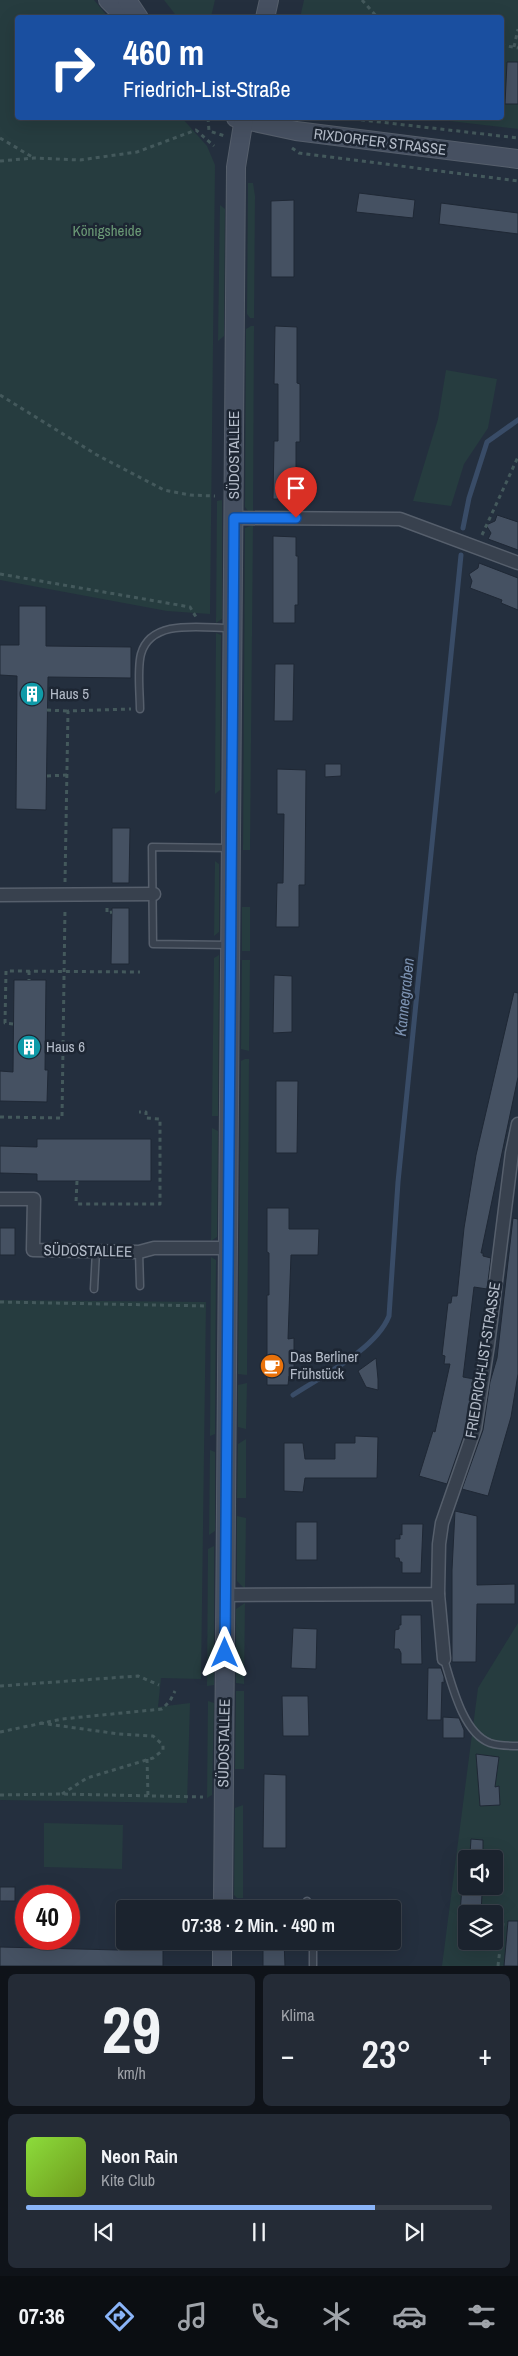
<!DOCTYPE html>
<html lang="de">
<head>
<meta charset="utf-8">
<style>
  :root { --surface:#1b232e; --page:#242b36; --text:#f1f3f6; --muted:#a0a4aa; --line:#39404a; --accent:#8ab4f8 }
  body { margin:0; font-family:"Archivo Narrow",sans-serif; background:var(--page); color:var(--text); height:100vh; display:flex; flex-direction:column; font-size:19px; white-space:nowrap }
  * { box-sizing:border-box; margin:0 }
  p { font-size:16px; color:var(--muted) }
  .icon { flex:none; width:28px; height:28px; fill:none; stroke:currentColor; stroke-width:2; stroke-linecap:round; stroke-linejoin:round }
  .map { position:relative; height:1966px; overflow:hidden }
  .side { display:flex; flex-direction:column; gap:8px; padding:8px; background:#0f1319; flex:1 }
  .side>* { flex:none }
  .hud { position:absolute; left:15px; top:15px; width:489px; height:105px; border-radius:5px; box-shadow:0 5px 20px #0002,0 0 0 1px var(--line); background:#1a4fa0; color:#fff; overflow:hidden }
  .fabs { position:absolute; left:458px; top:1850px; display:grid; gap:10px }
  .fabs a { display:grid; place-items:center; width:45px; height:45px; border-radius:5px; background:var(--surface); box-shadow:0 5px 20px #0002,0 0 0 1px var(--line); font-size:25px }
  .speed { position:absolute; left:15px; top:1885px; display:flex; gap:10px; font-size:25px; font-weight:700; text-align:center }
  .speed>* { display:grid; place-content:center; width:65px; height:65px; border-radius:50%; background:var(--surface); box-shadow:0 5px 20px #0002,0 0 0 1px var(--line); line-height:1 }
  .speed .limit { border:8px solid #d22; background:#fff; color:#111 }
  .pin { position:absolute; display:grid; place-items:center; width:42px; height:42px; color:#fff; margin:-51px -21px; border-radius:50% 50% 50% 0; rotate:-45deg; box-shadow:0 0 5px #0007 }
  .pin .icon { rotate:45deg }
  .me { position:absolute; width:55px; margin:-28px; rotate:0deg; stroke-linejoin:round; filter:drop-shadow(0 0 4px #0008) }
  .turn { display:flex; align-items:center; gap:18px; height:105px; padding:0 25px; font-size:22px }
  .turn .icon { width:65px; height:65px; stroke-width:2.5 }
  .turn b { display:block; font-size:35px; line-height:42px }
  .big { font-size:38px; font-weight:600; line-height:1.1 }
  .side .tile { flex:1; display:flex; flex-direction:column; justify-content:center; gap:8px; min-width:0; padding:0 18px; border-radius:8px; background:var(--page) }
  .side .dial { align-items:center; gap:0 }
  .dial b { font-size:65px; line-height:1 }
  .song { display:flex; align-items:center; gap:15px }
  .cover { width:60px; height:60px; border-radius:8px; background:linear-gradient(135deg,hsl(90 70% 55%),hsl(80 70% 35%)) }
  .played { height:5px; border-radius:2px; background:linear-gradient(90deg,var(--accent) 75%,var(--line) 75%) }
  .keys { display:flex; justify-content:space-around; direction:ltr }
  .heat { display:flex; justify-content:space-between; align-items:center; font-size:28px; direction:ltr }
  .side .tiles { flex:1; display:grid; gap:8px; grid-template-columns:1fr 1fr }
  .tile:last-child { grid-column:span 2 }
  .trip { position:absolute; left:116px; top:1900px; width:285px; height:50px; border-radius:5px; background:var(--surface); box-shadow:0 5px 20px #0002,0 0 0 1px var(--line); font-weight:600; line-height:50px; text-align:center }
  .menu { display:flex; height:80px; justify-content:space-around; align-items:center; background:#0b0e12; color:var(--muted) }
  .menu .icon { width:35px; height:35px }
  .menu .selected { color:var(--accent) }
  .menu b { font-size:22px; color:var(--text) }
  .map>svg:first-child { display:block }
</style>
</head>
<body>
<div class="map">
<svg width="518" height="1966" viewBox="0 0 518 1966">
  <rect width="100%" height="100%" fill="#242f3e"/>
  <g fill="#263c3f" fill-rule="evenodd">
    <path d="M0,0H94L108,17L18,18V118H182L207,146L215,165L210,614L167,611L0,580Z"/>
    <path d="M164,0H215L211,17L178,18Z"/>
    <path d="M304,0H518V129L423,118H501V18H300Z"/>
    <path d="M248,183H253L255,196L254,318H250L247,314Z"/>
    <path d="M220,205L225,209L224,336L218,341Z"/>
    <path d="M251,326H254L253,512L248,511L245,507L246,329Z"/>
    <path d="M446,370L497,379L488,428L464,464L451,506L413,501L438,419Z"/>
    <path d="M222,500V619L216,623L217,501Z"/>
    <path d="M253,525L250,850H243L245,528Z"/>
    <path d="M216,633L221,635L220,790L215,794Z"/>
    <path d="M215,861L219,864V932L214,936Z"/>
    <rect x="242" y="907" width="8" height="44"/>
    <path d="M219,955L218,1116H212L214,958Z"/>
    <path d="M242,960H250L249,1051L241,1049Z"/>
    <path d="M245,1059H249L247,1375L238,1374L241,1061Z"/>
    <path d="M212,1128L218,1131L217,1237L211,1241Z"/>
    <path d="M211,1257L216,1260L215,1434L210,1436Z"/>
    <path d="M0,1300L206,1302L201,1679L161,1678L158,1707L190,1703L187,1803L0,1800Z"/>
    <path d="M247,1383L246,1429L238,1427V1385Z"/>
    <path d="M246,1439V1498H237L238,1444Z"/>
    <path d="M210,1450L215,1452V1531L209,1535Z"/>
    <path d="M237,1516L246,1518L245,1589L237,1581Z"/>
    <path d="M214,1546V1685L207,1686L208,1549Z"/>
    <path d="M245,1603L244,1684L236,1683V1609Z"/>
    <path d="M518,1623V1966H442L478,1688ZM466,1859H494V1886H466ZM466,1914H494V1941H466Z"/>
    <path d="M236,1691H244V1769H235Z"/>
    <path d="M208,1701L214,1703L212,1795L207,1798Z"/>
    <path d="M243,1805V1898H237L234,1895L235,1808Z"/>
    <path d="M44,1823L123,1825L122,1869L44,1867Z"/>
  </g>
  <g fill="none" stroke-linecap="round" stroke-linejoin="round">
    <g stroke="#394c67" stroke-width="5">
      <path d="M463,528L469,498L487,442L518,420"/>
      <path d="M293,1395C322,1376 376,1349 389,1316L398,1182L461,555"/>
    </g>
  </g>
  <g fill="#455162" stroke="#1f2835">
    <path d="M507,62H518V104H505Z"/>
    <path d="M359,193L415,200L413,218L356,212Z"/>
    <path d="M294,200V277H271V201Z"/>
    <path d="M441,203L518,213V234L439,224Z"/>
    <path d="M275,326L297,327V383L300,384V442H296V499H273L274,441H278V384H274Z"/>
    <path d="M497,515L518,522V550L488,539L491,533L486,525L495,521Z"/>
    <path d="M273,536L296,537V556H298V605H295V623H273Z"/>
    <path d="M479,563L518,578V610L501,603L502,600L470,588L472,581L469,574L478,568Z"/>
    <path d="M19,606H46V646L131,647V678L48,677L46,810L16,809L17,676L0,675V645H19Z"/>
    <path d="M275,664H294L293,721H274Z"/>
    <path d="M325,764H341V776L325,777Z"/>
    <path d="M277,769L306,770L305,885H299V927H276L277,883H283L284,814H277Z"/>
    <path d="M112,828H130L129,883H112Z"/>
    <path d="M112,908H129V964H111Z"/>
    <path d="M274,975L292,976V1032L273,1033Z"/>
    <path d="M14,980H46L45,1070H48L47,1102L0,1101V1071L13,1072Z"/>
    <path d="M514,992L518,993V1077L481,1253H483V1256L491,1258L487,1289L474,1287L463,1377L474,1379L467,1426L447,1484L419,1476L433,1431L435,1432L450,1364H444L445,1356L442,1355L448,1303H451L452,1296H457L464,1228L476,1155Z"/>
    <path d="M276,1081H298L297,1153H276Z"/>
    <path d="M37,1139H151V1181H37V1174L0,1173V1146L37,1147Z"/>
    <path d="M267,1208H289V1229H319L318,1255H291L288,1339L294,1338V1350L298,1353L294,1357V1376H289L288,1385H267V1295H269V1253L267,1252Z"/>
    <path d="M513,1218L518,1219V1374L511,1417L488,1496L462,1489L483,1430L490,1382L497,1358Z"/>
    <rect x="0" y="1228" width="15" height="27"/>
    <path d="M376,1358L378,1379V1390L366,1387L358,1371Z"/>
    <path d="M355,1436L378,1437L377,1478H305L303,1492L284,1491V1443H303L305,1459H335V1443H355Z"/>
    <path d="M455,1511L477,1516V1585L515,1584V1604H477L476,1662H452V1570Z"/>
    <rect x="296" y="1522" width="21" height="38"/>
    <path d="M402,1524H423L421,1573H402V1562H400L399,1558H395V1539H400V1534L402,1535Z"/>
    <path d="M401,1615H421L422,1664H401V1653L399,1649H394L395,1630L399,1629V1625H401Z"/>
    <path d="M293,1628L317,1629L316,1669L291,1668Z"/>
    <path d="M428,1668H441L444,1677V1683L442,1682L441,1720H427Z"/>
    <path d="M282,1696H308L309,1736H283Z"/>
    <path d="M443,1717L459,1718L464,1730V1738H443Z"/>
    <path d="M476,1754L499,1757L495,1787L499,1786L500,1805L480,1806Z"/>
    <path d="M264,1774L286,1775V1848H263Z"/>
    <path d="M471,1839L483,1840V1855L470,1854Z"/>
    <path d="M462,1886H480V1894H482L481,1914H460Z"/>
    <rect x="0" y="1887" width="15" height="14"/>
    <path d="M508,1921H518V1966H504Z"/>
    <path d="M263,1941H284L285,1966H263Z"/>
    <path d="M0,1947L118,1950V1947L163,1948V1966H0Z"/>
  </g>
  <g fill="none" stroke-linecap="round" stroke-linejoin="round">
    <g stroke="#565f6c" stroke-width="9">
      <g id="lane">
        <path d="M140,709C140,694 137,669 141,654C151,618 202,628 231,628"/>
        <path d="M229,945L153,944L152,847L229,848"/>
        <path d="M139,1252L140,1286"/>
        <path d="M94,1289L96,1251"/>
        <path d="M444,1659C452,1685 463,1733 490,1743C499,1746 509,1746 518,1746"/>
        <path d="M307,1901L311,1909"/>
        <path d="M313,1965V1941"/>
      </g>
    </g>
    <g stroke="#565f6c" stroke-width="15">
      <g id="street">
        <path d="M234,518L400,519L518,563"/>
        <path d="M0,895L154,894"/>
        <path d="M0,1199H34L33,1250L139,1252L154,1248H228"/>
        <path d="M438,1594L444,1659"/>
        <path d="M225,1595L438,1594L439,1544L442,1523L475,1428L488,1345L512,1153L518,1124"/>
      </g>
    </g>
    <g stroke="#565f6c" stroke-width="20">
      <g id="secondary">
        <path d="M108,0L126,18"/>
        <path d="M127,0L139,18"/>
        <path d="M265,18L269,0"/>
        <path d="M236,118L296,131L518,159"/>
        <path d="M223,1909L236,167L244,118"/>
        <path d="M222,1966V1941"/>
      </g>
    </g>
    <g stroke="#44595c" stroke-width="3" stroke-dasharray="4 4" stroke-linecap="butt">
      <path d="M362,0L378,18"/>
      <path d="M501,45L518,48"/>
      <path d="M514,47L518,29"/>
      <path d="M208,118L209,131L225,136"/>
      <path d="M345,118L518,138"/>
      <path d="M0,138L34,158"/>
      <path d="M292,148L299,153L518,181"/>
      <path d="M0,161L34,158L80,160L137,152L196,130L214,146"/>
      <path d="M0,395L97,455L164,490L190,495L215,496"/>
      <path d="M482,535L518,457"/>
      <path d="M0,574L190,607L196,617"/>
      <path d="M47,710L68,711"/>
      <path d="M47,776L67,775"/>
      <path d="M65,882L68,711L131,709"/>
      <path d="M107,908V913L112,912"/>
      <path d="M29,971V980"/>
      <path d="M13,1024L5,1023L6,971L140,972"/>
      <path d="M0,1117L62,1118L65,908"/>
      <path d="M77,1181L76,1202L78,1204H160V1119L146,1118V1112H139"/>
      <path d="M0,1302L208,1306"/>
      <path d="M0,1686L138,1676L159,1685"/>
      <path d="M40,1723L119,1734L153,1736L163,1745V1750L153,1758L87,1778L62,1794"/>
      <path d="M0,1732L62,1719L162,1709L170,1701L175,1691"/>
      <path d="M147,1759L148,1796"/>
      <path d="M0,1795L62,1794L203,1797"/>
      <path d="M498,1966L503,1923"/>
    </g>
    <use href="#lane" stroke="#38414e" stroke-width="6"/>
    <use href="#street" stroke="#38414e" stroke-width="12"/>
    <use href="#secondary" stroke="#465061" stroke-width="18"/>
  </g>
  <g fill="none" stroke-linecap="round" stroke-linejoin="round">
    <g stroke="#114b97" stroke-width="12">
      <path id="route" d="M225,1653L234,518H296"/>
    </g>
    <use href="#route" stroke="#1a73e8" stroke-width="9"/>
  </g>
  <defs>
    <g id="building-disc" transform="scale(1.25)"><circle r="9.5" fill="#0f9aa8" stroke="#1d2633"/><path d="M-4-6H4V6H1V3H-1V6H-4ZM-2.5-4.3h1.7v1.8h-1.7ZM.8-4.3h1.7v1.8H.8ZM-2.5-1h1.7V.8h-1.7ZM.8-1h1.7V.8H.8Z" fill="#fff"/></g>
    <g id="cafe-disc" transform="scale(1.25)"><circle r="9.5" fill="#e8710a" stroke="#1d2633"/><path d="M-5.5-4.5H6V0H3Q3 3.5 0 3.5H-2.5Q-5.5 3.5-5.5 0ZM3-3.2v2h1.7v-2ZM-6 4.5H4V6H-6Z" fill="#fff"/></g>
  </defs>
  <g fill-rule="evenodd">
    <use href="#building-disc" x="32" y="694"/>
    <use href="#building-disc" x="29" y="1047"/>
    <use href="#cafe-disc" x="272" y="1366"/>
  </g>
  <g text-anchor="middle" stroke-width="5" stroke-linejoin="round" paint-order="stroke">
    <g font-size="15" fill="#b4bcc9" stroke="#1d2633">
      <text transform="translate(380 142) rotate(7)" y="5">RIXDORFER STRASSE</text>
      <text transform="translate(234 455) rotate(-90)" y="5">SÜDOSTALLEE</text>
      <text transform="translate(88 1251) rotate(1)" y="5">SÜDOSTALLEE</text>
      <text transform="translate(483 1360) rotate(-81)" y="5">FRIEDRICH-LIST-STRASSE</text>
      <text transform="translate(224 1743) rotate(-89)" y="5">SÜDOSTALLEE</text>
    </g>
    <g font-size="15" fill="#6b9a76" stroke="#1d2633">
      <text x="107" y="236">Königsheide</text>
    </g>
    <g font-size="15" fill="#b4bcc9" stroke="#1d2633" text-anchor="start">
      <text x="50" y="699">Haus 5</text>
      <text x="46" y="1052">Haus 6</text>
      <text x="290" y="1362">Das Berliner<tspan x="290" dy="17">Frühstück</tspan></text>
    </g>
    <g font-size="16" font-style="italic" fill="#7c92b1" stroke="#1d2633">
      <text transform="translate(404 997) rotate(-84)" y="6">Kannegraben</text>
    </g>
  </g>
</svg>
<div class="fabs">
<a><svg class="icon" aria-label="sound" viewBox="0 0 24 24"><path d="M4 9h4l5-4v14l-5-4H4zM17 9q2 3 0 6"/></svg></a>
<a><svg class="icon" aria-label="layers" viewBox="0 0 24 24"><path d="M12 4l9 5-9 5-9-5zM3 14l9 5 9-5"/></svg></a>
</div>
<div class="speed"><div class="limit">40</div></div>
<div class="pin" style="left:296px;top:518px;background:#d93025"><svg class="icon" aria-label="arrive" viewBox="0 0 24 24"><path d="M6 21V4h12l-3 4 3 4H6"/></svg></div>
<svg class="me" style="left:225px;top:1653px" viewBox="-20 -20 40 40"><path d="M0-17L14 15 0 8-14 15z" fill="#1a73e8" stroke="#fff" stroke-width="4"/></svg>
<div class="trip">07:38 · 2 Min. · 490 m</div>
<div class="hud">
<div class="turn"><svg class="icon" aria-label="right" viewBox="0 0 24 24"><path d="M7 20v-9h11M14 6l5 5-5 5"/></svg><div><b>460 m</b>Friedrich-List-Straße</div></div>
</div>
</div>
<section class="side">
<div class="tiles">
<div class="tile dial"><b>29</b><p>km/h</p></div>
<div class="tile"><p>Klima</p>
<div class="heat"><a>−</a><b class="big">23°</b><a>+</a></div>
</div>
<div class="tile">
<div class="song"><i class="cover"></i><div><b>Neon Rain</b><p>Kite Club</p></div></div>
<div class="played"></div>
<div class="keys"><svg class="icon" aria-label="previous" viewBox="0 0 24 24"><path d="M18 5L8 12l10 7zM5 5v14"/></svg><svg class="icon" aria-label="pause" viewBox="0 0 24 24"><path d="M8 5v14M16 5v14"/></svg><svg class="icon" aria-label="next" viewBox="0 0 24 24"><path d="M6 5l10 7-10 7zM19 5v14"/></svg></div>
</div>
</div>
</section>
<nav class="menu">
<b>07:36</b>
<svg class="icon selected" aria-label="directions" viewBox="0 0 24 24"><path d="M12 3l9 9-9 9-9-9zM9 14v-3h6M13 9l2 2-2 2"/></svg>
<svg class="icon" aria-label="music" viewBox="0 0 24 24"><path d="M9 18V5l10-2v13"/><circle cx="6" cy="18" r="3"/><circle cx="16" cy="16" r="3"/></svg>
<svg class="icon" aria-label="phone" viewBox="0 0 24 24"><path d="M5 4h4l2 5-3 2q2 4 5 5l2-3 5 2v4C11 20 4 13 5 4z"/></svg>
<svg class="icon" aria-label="climate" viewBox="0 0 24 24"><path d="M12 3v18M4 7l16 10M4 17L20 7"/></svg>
<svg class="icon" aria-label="car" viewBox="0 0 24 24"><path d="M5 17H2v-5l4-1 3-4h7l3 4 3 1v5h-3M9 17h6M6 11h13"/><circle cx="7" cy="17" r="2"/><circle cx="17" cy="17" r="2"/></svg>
<svg class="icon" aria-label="filters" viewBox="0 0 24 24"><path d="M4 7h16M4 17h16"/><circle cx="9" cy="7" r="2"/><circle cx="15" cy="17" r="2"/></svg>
</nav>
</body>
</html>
